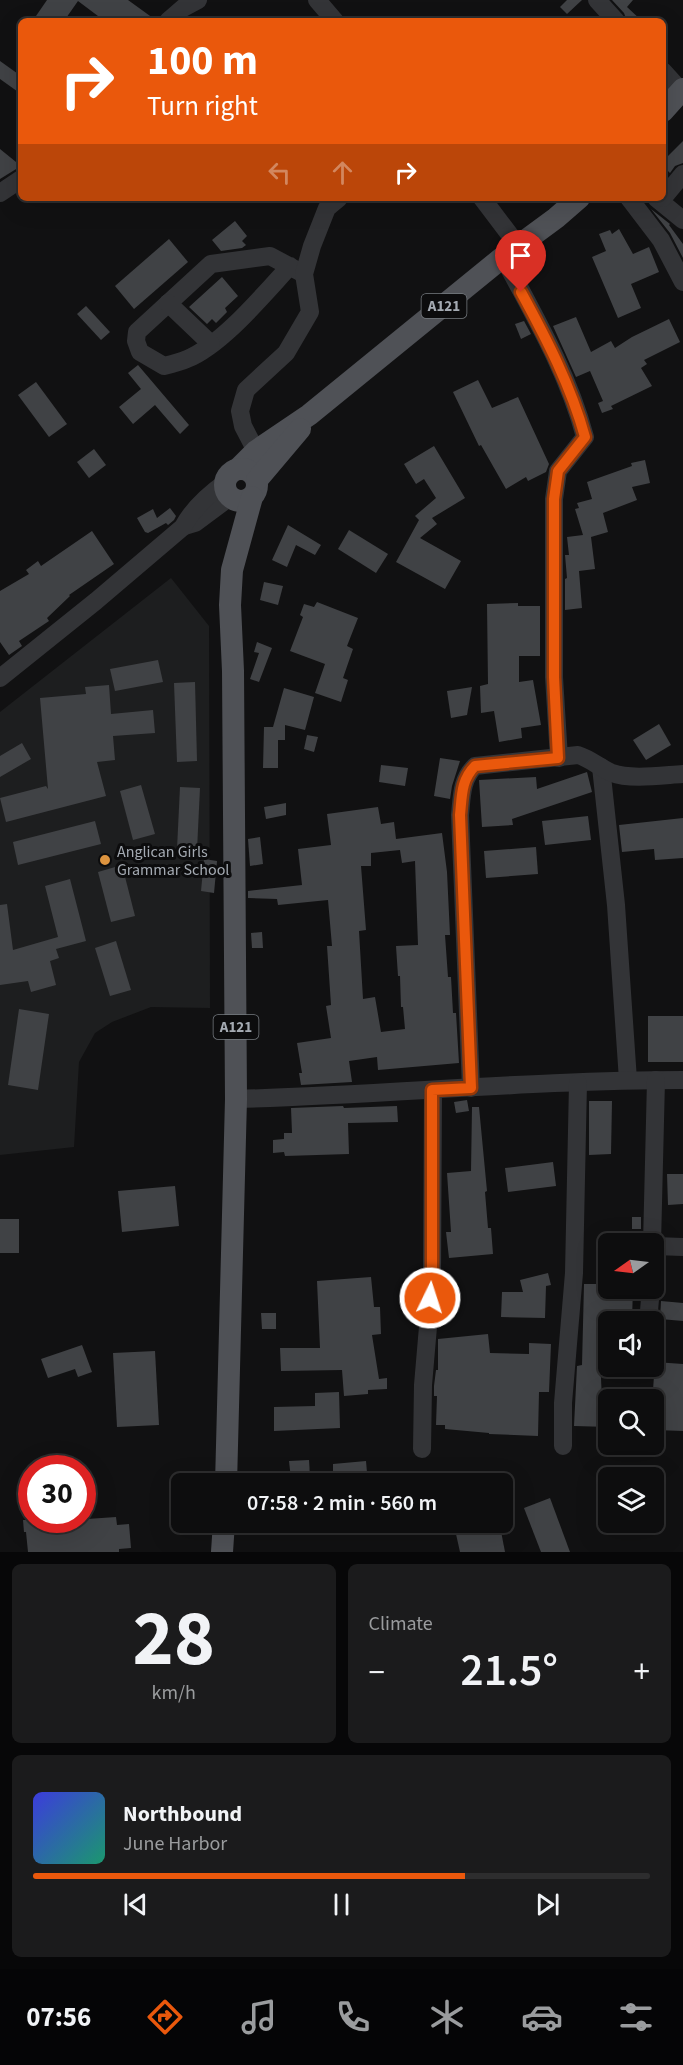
<!DOCTYPE html>
<html lang="en">
<head>
<meta charset="utf-8">
<style>
  :root { --surface:#0d0d0e; --page:#1b1b1c; --text:#f1f3f6; --muted:#9a9c9e; --line:#2d2d2e; --accent:#ea580c }
  body { margin:0; font-family:"Source Sans 3",sans-serif; background:var(--page); color:var(--text); height:100vh; display:flex; flex-direction:column; font-size:22px; white-space:nowrap }
  * { box-sizing:border-box; margin:0 }
  p { font-size:20px; color:var(--muted) }
  .icon { flex:none; width:33px; height:33px; fill:none; stroke:currentColor; stroke-width:2; stroke-linecap:round; stroke-linejoin:round }
  .map { position:relative; height:1552px; overflow:hidden }
  .sheet { display:flex; flex-direction:column; gap:12px; padding:12px; background:#070708; flex:1 }
  .sheet>* { flex:none }
  .banner { position:absolute; left:18px; top:18px; width:648px; height:183px; border-radius:9px; box-shadow:0 6px 24px #0002,0 0 0 2px var(--line); background:#ea580c; color:#fff; overflow:hidden }
  .needle { width:39px; rotate:256deg }
  .buttons { position:absolute; left:598px; top:1233px; display:grid; gap:12px }
  .buttons a { display:grid; place-items:center; width:66px; height:66px; border-radius:9px; background:var(--surface); box-shadow:0 6px 24px #0002,0 0 0 2px var(--line); font-size:30px }
  .speed { position:absolute; left:18px; top:1455px; display:flex; gap:12px; font-size:30px; font-weight:700; text-align:center }
  .speed>* { display:grid; place-content:center; width:78px; height:78px; border-radius:50%; background:var(--surface); box-shadow:0 6px 24px #0002,0 0 0 2px var(--line); line-height:1 }
  .speed .limit { border:9px solid #d22; background:#fff; color:#111 }
  .pin { position:absolute; display:grid; place-items:center; width:51px; height:51px; color:#fff; margin:-62px -26px; border-radius:50% 50% 50% 0; rotate:-45deg; box-shadow:0 0 6px #0007 }
  .pin .icon { rotate:45deg }
  .me { position:absolute; width:66px; margin:-33px; rotate:4deg; stroke-linejoin:round; filter:drop-shadow(0 0 4px #0008) }
  .turn { display:flex; align-items:center; gap:21px; height:126px; padding:0 30px; font-size:27px }
  .turn .icon { width:78px; height:78px; stroke-width:2.5 }
  .turn b { display:block; font-size:42px; line-height:51px }
  .lanes { display:flex; align-items:center; height:57px; padding:0 30px; background:#0003; justify-content:center; gap:30px; direction:ltr }
  .lanes .off { opacity:.35 }
  .big { font-size:45px; font-weight:600; line-height:1.1 }
  .sheet .tile { flex:1; display:flex; flex-direction:column; justify-content:center; gap:9px; min-width:0; padding:0 21px; border-radius:9px; background:var(--page) }
  .sheet .dial { align-items:center; gap:0 }
  .dial b { font-size:78px; line-height:1 }
  .song { display:flex; align-items:center; gap:18px }
  .cover { width:72px; height:72px; border-radius:9px; background:linear-gradient(135deg,hsl(240 70% 55%),hsl(160 70% 35%)) }
  .played { height:6px; border-radius:3px; background:linear-gradient(90deg,var(--accent) 70%,var(--line) 70%) }
  .keys { display:flex; justify-content:space-around; direction:ltr }
  .heat { display:flex; justify-content:space-between; align-items:center; font-size:33px; direction:ltr }
  .sheet .tiles { flex:1; display:grid; gap:12px; grid-template-columns:1fr 1fr }
  .tile:last-child { grid-column:span 2 }
  .trip { position:absolute; left:171px; top:1473px; width:342px; height:60px; border-radius:9px; background:var(--surface); box-shadow:0 6px 24px #0002,0 0 0 2px var(--line); font-weight:600; line-height:60px; text-align:center }
  .tabs { display:flex; height:96px; justify-content:space-around; align-items:center; background:#050506; color:var(--muted) }
  .tabs .icon { width:42px; height:42px }
  .tabs .current { color:var(--accent) }
  .tabs b { font-size:27px; color:var(--text) }
  .map>svg:first-child { display:block }
</style>
</head>
<body>
<div class="map">
<svg width="683" height="1552" viewBox="0 0 683 1552">
  <rect width="100%" height="100%" fill="#111112"/>
  <path fill="#1d1e1f" d="M171,578L209,626L210,1008L151,1007L112,1022L95,1033L79,1062L74,1147L0,1155V712Z"/>
  <g fill="#404245" fill-rule="evenodd">
    <path d="M47,0H128L157,21H95L98,16L78,1L64,21H44L36,16Z"/>
    <path d="M567,0H582L567,14L560,7Z"/>
    <path d="M612,0H633L627,7L642,21H627L624,13Z"/>
    <path d="M0,61L21,76V94L0,79Z"/>
    <path d="M683,141V163L675,166L670,173L663,166V161Z"/>
    <path d="M0,149L21,166L0,179Z"/>
    <path d="M651,209L670,224L669,225L683,244V258L670,233Z"/>
    <path d="M235,221L247,236L242,241L246,245L242,248L221,251L212,240Z"/>
    <path d="M619,229L633,254L649,247L659,272L631,284L641,308L618,318L592,257L606,251L599,234L610,230L612,234Z"/>
    <path d="M169,239L188,262L134,309L115,286Z"/>
    <path d="M222,277L238,296L225,308L227,312L216,323L212,319L207,324L189,307Z"/>
    <path d="M86,306L110,332L101,340L77,314Z"/>
    <path d="M576,317L591,352L611,341L615,348L632,337L669,319L680,342L644,360L647,364L641,368L652,386L611,406L613,409L602,413L598,403L603,401L590,371L576,377L553,326Z"/>
    <path d="M524,321L531,334L521,339L515,324Z"/>
    <path d="M138,365L189,425L180,434L155,405L133,424L119,407L141,389L128,373Z"/>
    <path d="M478,380L492,408L518,397L549,464L546,472L528,481L526,477L506,489L481,445L479,446L453,392Z"/>
    <path d="M36,382L67,424L49,437L18,395Z"/>
    <path d="M434,446L465,498L432,518L437,524L420,538L461,561L445,589L396,562L419,520L415,516L436,498L424,479L416,484L404,464Z"/>
    <path d="M94,449L106,465L89,478L77,462Z"/>
    <path d="M645,460L650,483L632,487L637,500L603,513L608,532L591,537L595,569L579,571L582,608L565,610V579L567,578L565,555H569L567,537L583,535L575,509L579,508L577,503L592,499L587,482L632,466L631,463Z"/>
    <path d="M170,508L176,516L174,520L168,525L166,523L148,533L145,532L137,518L153,509L157,518Z"/>
    <path d="M288,525L321,545L315,555L296,545L287,567L272,560Z"/>
    <path d="M349,530L388,554L376,573L338,549Z"/>
    <path d="M92,531L114,564L69,595L70,596L47,618L49,621L19,641L22,646L9,655L0,642V591L29,574L26,570L38,561L41,566Z"/>
    <path d="M264,582L283,586L278,605L260,600Z"/>
    <path d="M317,602L358,618L347,646L353,649L343,678L348,680L341,702L315,693L325,664L290,651L303,617L300,615L304,604L314,607Z"/>
    <path d="M518,603V606H540V656H519V682L533,680L541,725L521,728L522,738L499,742L494,711L481,713L480,686L488,684L487,604Z"/>
    <path d="M257,642L272,648L259,682L250,679L259,653L254,652Z"/>
    <path d="M158,660L163,682L115,691L110,669Z"/>
    <path d="M195,682L197,761L177,762L174,683Z"/>
    <path d="M109,685L111,714L153,710L155,733L113,736L115,760L97,762L106,796L6,822L0,798L46,786L48,789L40,698L86,694L85,687Z"/>
    <path d="M472,687L467,715L451,718L447,691Z"/>
    <path d="M284,688L314,697L305,730L285,725V740H278V768H263L264,727H273Z"/>
    <path d="M659,724L671,745L646,760L633,740Z"/>
    <path d="M307,735L318,737L314,752L304,749Z"/>
    <path d="M22,743L31,759L0,777V756Z"/>
    <path d="M440,758L460,761L452,786L450,799L434,796Z"/>
    <path d="M381,765L408,768L405,786L379,782Z"/>
    <path d="M587,772L592,792L512,819L513,825L482,827L479,780L536,777L537,789Z"/>
    <path d="M141,785L155,834L133,840L120,791Z"/>
    <path d="M180,787L200,788L197,850L177,849Z"/>
    <path d="M286,803V815L266,819L264,807Z"/>
    <path d="M378,807L381,824L394,822L396,839L442,833L447,872L450,935H445L448,977H451L453,1013H456L459,1063L378,1070L377,1057L349,1061L352,1082L301,1085L299,1073H302L297,1043L331,1038L326,1006L331,1005L327,946H332L328,900L278,905L277,899L248,898V891L302,885L298,849L331,845L327,814ZM400,850L402,863L415,861L418,945L396,946L398,976H400L401,1007H403L405,1029L381,1032L375,997L363,999L359,931L366,930L361,866H371V853Z"/>
    <path d="M588,816L591,840L545,845L542,821Z"/>
    <path d="M683,818V858L655,860L654,849L622,852L619,825Z"/>
    <path d="M95,821L101,844L18,865L13,842Z"/>
    <path d="M260,837L263,864L250,866L248,839Z"/>
    <path d="M536,847L538,874L486,878L484,851Z"/>
    <path d="M204,859L217,861L214,893L201,891Z"/>
    <path d="M122,865L135,916L111,922L98,872Z"/>
    <path d="M70,879L86,941L56,949L59,958L50,961L56,985L31,992L28,981L0,985V905L7,904L13,950L58,937L45,886Z"/>
    <path d="M262,932L263,948H252L251,933Z"/>
    <path d="M116,941L131,990L110,996L95,948Z"/>
    <path d="M19,1009L49,1014L38,1090L8,1085Z"/>
    <rect x="648" y="1016" width="35" height="46"/>
    <path d="M467,1100L469,1111L456,1113L454,1102Z"/>
    <path d="M589,1101H612L611,1154L589,1155Z"/>
    <path d="M343,1106L344,1108L397,1106L398,1122L348,1123L349,1154L285,1156L284,1152L273,1153V1140L284,1139V1133H292L291,1108Z"/>
    <path d="M472,1107H479L487,1191L485,1192L488,1228H491L493,1254L449,1258L446,1232H451L447,1173L471,1171Z"/>
    <path d="M553,1162L556,1186L508,1192L505,1168Z"/>
    <path d="M667,1174H683V1204L668,1205Z"/>
    <path d="M175,1186L179,1226L122,1232L118,1191Z"/>
    <rect x="632" y="1217" width="9" height="12"/>
    <rect x="0" y="1219" width="19" height="34"/>
    <path d="M548,1273L551,1285L546,1286L545,1318L501,1317L502,1292H523L520,1280Z"/>
    <path d="M371,1277L374,1307H380L381,1334L372,1335L379,1379L387,1378V1389L368,1390V1394L344,1396L342,1370L281,1371L280,1348H320L317,1281Z"/>
    <path d="M584,1284H609V1288H633L632,1319L609,1318V1355H600L602,1401H609V1427L574,1426L577,1366L582,1365Z"/>
    <path d="M661,1301L683,1303V1321L660,1319Z"/>
    <path d="M261,1313H276V1329H262Z"/>
    <path d="M488,1334L490,1353L529,1354V1343L551,1344L549,1392H539L538,1436L489,1434V1433L445,1429V1425H436L437,1396H434V1386L436,1370H438V1339Z"/>
    <path d="M82,1345L92,1372L78,1377L75,1369L48,1378L41,1359Z"/>
    <path d="M155,1351L159,1425L117,1427L113,1353Z"/>
    <path d="M655,1362L683,1364V1431L655,1430L656,1390H653Z"/>
    <path d="M339,1392L340,1428L274,1431V1407L315,1406V1393Z"/>
    <path d="M309,1460L310,1477L291,1479L289,1461Z"/>
    <path d="M366,1461L368,1484H331V1472L333,1471V1464Z"/>
    <path d="M550,1498L570,1552H541L524,1508Z"/>
    <path d="M116,1517L117,1525L129,1524L131,1548L119,1549V1552H28L26,1532H24L23,1520H44V1522Z"/>
    <path d="M500,1526L505,1552H460L456,1534Z"/>
  </g>
  <g fill="none" stroke-linecap="round" stroke-linejoin="round">
    <g stroke="#333437" stroke-width="18">
      <path d="M317,0L335,21"/>
      <path d="M597,0L616,21"/>
      <path d="M168,21L183,8L198,0"/>
      <path d="M663,71L681,91"/>
      <path d="M0,193L21,179"/>
      <path d="M482,198L519,247"/>
      <path d="M629,198L661,240L683,282"/>
      <path d="M656,198L683,220"/>
      <path d="M663,198L683,174"/>
      <path d="M503,257C534,315 568,373 585,437L558,471L554,499V677L559,758"/>
      <path d="M290,266C264,294 222,345 187,359C180,362 172,364 164,366L140,352L136,341L137,332L211,264L270,256L304,274"/>
      <path d="M168,303L211,344"/>
      <path d="M256,451L243,426L240,411L246,390L286,353L310,312L304,274L312,246L327,208L339,198"/>
      <path d="M185,526L195,523L230,497"/>
      <path d="M0,678L96,601L183,527C193,508 209,494 226,482"/>
      <path d="M601,767L616,905L628,1080"/>
      <path d="M471,1088L460,815C462,796 461,780 475,766L578,755C591,759 600,768 612,773C630,780 664,775 683,774"/>
      <path d="M236,1099C385,1095 534,1080 683,1080"/>
      <path d="M652,1244L656,1080"/>
      <path d="M654,1246L683,1247"/>
      <path d="M648,1322L651,1288"/>
      <path d="M644,1368L645,1366"/>
      <path d="M563,1446V1403L574,1273L578,1083"/>
      <path d="M422,1449L423,1385L432,1280L433,1090"/>
    </g>
    <g stroke="#4f5156" stroke-width="22">
      <path d="M663,111L683,89"/>
      <path d="M238,469L256,451L309,415L503,257L556,218L579,198"/>
      <circle cx="241" cy="485" r="16"/>
      <path d="M257,480L300,429"/>
      <path d="M226,1484L236,1099L233,671L230,605L232,570L252,497"/>
      <path d="M222,1552L224,1522"/>
    </g>
  </g>
  <g fill="none" stroke-linecap="round" stroke-linejoin="round">
    <g stroke="#983908" stroke-width="15">
      <path id="route" d="M430,1298L432,1280V1090L471,1088L460,815C462,796 461,780 475,766L558,758L554,677V499L558,471L585,437C571,386 546,338 521,292"/>
    </g>
    <use href="#route" stroke="#ea580c" stroke-width="10"/>
  </g>
  <circle fill="#dd943f" stroke="#0c0c0d" stroke-width="2" cx="105" cy="860" r="6"/>
  <g text-anchor="middle" stroke-width="6" stroke-linejoin="round" paint-order="stroke">
    <g fill="#0c0c0d" stroke="#767b80" stroke-width="1.5">
      <rect x="421.5" y="294" width="45" height="24" rx="4.5"/>
      <rect x="213.5" y="1015" width="45" height="24" rx="4.5"/>
    </g>
    <g font-size="15" font-weight="bold" fill="#a4aab2">
      <text x="444" y="311">A121</text>
      <text x="236" y="1032">A121</text>
    </g>
    <g font-size="16" fill="#a4aab2" stroke="#0c0c0d" text-anchor="start">
      <text x="117" y="857">Anglican Girls<tspan x="117" dy="18">Grammar School</tspan></text>
    </g>
  </g>
</svg>
<div class="buttons">
<a><svg class="needle" viewBox="-14 -14 28 28"><path d="M0-13l5 13h-10z" fill="#e53935"/><path d="M0 13l5-13h-10z" fill="#9a9c9e"/></svg></a>
<a><svg class="icon" aria-label="sound" viewBox="0 0 24 24"><path d="M4 9h4l5-4v14l-5-4H4zM17 9q2 3 0 6"/></svg></a>
<a><svg class="icon" aria-label="search" viewBox="0 0 24 24"><circle cx="10" cy="10" r="6"/><path d="M15 15l6 6"/></svg></a>
<a><svg class="icon" aria-label="layers" viewBox="0 0 24 24"><path d="M12 4l9 5-9 5-9-5zM3 14l9 5 9-5"/></svg></a>
</div>
<div class="speed"><div class="limit">30</div></div>
<div class="pin" style="left:521px;top:292px;background:#d93025"><svg class="icon" aria-label="arrive" viewBox="0 0 24 24"><path d="M6 21V4h12l-3 4 3 4H6"/></svg></div>
<svg class="me" style="left:430px;top:1298px" viewBox="-20 -20 40 40"><circle r="17" fill="#ea580c" stroke="#fff" stroke-width="3"/><path d="M0-11L8 9 0 5-8 9z" fill="#fff"/></svg>
<div class="trip">07:58 · 2 min · 560 m</div>
<div class="banner">
<div class="turn"><svg class="icon" aria-label="right" viewBox="0 0 24 24"><path d="M7 20v-9h11M14 6l5 5-5 5"/></svg><div><b>100 m</b>Turn right</div></div>
<div class="lanes"><svg class="icon off" aria-label="left" viewBox="0 0 24 24"><path d="M17 20v-9H6M10 6l-5 5 5 5"/></svg><svg class="icon off" aria-label="ahead" viewBox="0 0 24 24"><path d="M12 20V5M6 11l6-6 6 6"/></svg><svg class="icon" aria-label="right" viewBox="0 0 24 24"><path d="M7 20v-9h11M14 6l5 5-5 5"/></svg></div>
</div>
</div>
<section class="sheet">
<div class="tiles">
<div class="tile dial"><b>28</b><p>km/h</p></div>
<div class="tile"><p>Climate</p>
<div class="heat"><a>−</a><b class="big">21.5°</b><a>+</a></div>
</div>
<div class="tile">
<div class="song"><i class="cover"></i><div><b>Northbound</b><p>June Harbor</p></div></div>
<div class="played"></div>
<div class="keys"><svg class="icon" aria-label="previous" viewBox="0 0 24 24"><path d="M18 5L8 12l10 7zM5 5v14"/></svg><svg class="icon" aria-label="pause" viewBox="0 0 24 24"><path d="M8 5v14M16 5v14"/></svg><svg class="icon" aria-label="next" viewBox="0 0 24 24"><path d="M6 5l10 7-10 7zM19 5v14"/></svg></div>
</div>
</div>
</section>
<nav class="tabs">
<b>07:56</b>
<svg class="icon current" aria-label="directions" viewBox="0 0 24 24"><path d="M12 3l9 9-9 9-9-9zM9 14v-3h6M13 9l2 2-2 2"/></svg>
<svg class="icon" aria-label="music" viewBox="0 0 24 24"><path d="M9 18V5l10-2v13"/><circle cx="6" cy="18" r="3"/><circle cx="16" cy="16" r="3"/></svg>
<svg class="icon" aria-label="phone" viewBox="0 0 24 24"><path d="M5 4h4l2 5-3 2q2 4 5 5l2-3 5 2v4C11 20 4 13 5 4z"/></svg>
<svg class="icon" aria-label="climate" viewBox="0 0 24 24"><path d="M12 3v18M4 7l16 10M4 17L20 7"/></svg>
<svg class="icon" aria-label="car" viewBox="0 0 24 24"><path d="M5 17H2v-5l4-1 3-4h7l3 4 3 1v5h-3M9 17h6M6 11h13"/><circle cx="7" cy="17" r="2"/><circle cx="17" cy="17" r="2"/></svg>
<svg class="icon" aria-label="filters" viewBox="0 0 24 24"><path d="M4 7h16M4 17h16"/><circle cx="9" cy="7" r="2"/><circle cx="15" cy="17" r="2"/></svg>
</nav>
</body>
</html>
